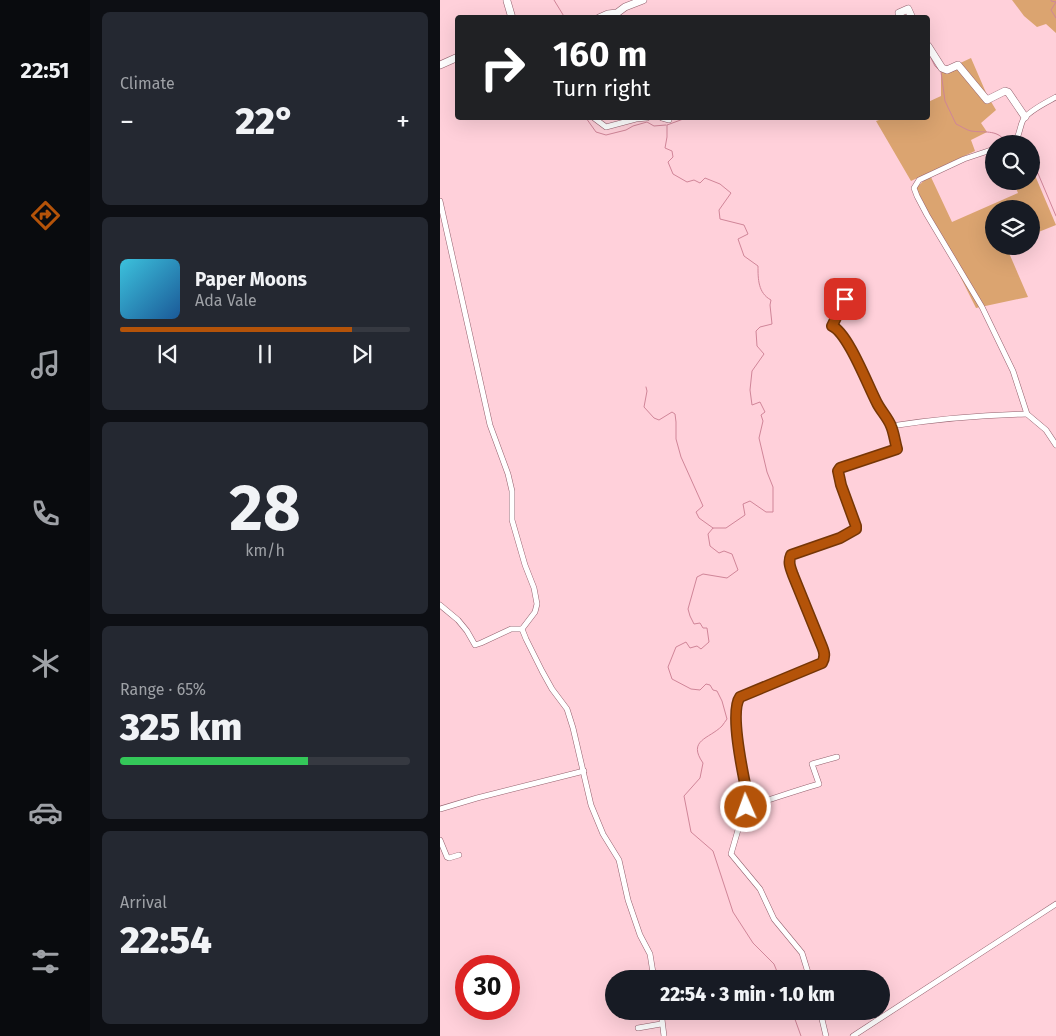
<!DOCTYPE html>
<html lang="en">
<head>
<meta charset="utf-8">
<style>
  :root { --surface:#171b24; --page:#242831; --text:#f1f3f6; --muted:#9ea1a6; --line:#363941; --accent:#b45309 }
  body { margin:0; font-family:"Fira Sans",sans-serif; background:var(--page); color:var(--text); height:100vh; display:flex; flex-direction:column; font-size:19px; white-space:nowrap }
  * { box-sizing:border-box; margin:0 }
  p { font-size:16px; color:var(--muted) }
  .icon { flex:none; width:28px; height:28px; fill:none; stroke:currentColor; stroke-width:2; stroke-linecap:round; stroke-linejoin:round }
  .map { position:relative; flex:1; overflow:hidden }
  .side { display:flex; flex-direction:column; gap:12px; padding:12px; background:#0d0f14; width:350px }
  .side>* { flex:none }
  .top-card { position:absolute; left:15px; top:15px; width:475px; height:105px; border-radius:5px; box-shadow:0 5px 20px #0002; background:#202124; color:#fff; overflow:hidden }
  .tools { position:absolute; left:545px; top:135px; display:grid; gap:10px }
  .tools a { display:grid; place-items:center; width:55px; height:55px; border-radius:50%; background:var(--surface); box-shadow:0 5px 20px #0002; font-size:25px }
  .speed { position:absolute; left:15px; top:955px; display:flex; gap:10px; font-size:25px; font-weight:700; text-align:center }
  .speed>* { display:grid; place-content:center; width:65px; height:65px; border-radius:50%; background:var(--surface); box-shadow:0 5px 20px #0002; line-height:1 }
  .speed .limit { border:8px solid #d22; background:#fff; color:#111 }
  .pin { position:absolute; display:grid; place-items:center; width:42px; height:42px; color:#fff; margin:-21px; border-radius:10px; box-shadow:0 2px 8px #0006 }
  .me { position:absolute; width:55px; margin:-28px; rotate:358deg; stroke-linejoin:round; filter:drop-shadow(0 0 4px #0008) }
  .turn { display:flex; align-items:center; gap:18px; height:105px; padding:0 15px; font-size:22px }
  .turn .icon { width:65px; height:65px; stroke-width:2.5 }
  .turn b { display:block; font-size:35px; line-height:42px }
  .big { font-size:38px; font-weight:800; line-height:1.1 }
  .side .card { flex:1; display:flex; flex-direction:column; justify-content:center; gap:8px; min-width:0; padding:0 18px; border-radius:8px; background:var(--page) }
  .side .dial { align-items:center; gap:0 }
  .dial b { font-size:65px; line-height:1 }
  .song { display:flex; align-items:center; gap:15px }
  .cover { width:60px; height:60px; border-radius:8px; background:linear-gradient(135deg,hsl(190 70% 55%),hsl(210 70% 35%)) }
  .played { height:5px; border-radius:2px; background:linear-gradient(90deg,var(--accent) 80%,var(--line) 80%) }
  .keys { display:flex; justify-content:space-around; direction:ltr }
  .heat { display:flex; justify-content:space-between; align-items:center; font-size:28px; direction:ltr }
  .charge { height:8px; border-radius:4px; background:linear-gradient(90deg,#34c759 65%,var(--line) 0) }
  .trip { position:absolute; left:165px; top:970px; width:285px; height:50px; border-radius:25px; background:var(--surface); box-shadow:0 5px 20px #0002; font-weight:800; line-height:50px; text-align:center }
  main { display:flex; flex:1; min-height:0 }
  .tab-bar { display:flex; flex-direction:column; width:90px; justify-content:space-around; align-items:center; background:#090b0e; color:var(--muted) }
  .tab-bar .icon { width:35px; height:35px }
  .tab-bar .on { color:var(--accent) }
  .tab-bar b { font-size:22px; color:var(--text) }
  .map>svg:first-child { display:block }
</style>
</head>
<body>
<main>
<nav class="tab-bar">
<b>22:51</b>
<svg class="icon on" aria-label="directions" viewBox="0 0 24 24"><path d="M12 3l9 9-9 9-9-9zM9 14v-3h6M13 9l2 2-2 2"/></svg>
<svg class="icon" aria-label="music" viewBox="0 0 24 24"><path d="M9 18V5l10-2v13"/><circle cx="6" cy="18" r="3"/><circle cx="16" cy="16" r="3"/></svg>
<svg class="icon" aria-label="phone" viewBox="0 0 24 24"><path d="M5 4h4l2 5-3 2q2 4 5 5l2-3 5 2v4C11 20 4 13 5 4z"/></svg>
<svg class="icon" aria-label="climate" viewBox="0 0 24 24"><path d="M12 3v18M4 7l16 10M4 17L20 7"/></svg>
<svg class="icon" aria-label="car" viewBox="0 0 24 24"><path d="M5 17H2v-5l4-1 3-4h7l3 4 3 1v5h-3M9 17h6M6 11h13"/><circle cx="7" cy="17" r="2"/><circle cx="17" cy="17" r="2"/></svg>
<svg class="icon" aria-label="filters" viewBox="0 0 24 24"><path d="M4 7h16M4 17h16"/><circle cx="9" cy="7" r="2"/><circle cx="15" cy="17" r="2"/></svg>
</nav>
<section class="side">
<div class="card"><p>Climate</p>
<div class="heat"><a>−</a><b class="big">22°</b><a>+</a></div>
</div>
<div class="card">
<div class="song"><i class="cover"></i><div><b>Paper Moons</b><p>Ada Vale</p></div></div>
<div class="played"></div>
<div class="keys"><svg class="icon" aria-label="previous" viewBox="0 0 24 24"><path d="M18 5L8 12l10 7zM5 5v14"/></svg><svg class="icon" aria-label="pause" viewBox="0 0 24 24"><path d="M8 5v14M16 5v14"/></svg><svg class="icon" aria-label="next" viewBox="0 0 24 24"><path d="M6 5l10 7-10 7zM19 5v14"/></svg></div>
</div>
<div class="card dial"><b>28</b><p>km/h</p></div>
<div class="card"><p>Range · 65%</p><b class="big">325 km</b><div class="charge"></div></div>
<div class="card"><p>Arrival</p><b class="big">22:54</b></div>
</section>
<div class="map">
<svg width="616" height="1036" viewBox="0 0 616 1036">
  <rect width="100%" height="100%" fill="#ffd0da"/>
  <g fill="#dba470">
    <path d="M572,0H616V33L606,24L597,27L584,16Z"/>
    <path d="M531,58L547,95L556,110L541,123L547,132L531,140L535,151L471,181L436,121L445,118H488V102L501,96V72Z"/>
    <path d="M591,166L616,225L591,235V209H554V246H566L588,297L536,308L476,188L490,175L512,222L578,193L573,181H591Z"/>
  </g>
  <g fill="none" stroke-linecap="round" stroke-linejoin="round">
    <g stroke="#d08598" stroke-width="1">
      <path d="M114,0L125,18"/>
      <path d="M611,0V1L616,2L611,10L616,18"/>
      <path d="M488,52L495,66L501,72L505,101L516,124C521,126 526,130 531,131C543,133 557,129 565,141H572"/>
      <path d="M146,118L156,132L166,135L186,130L193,126L207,122L214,126L226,125"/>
      <path d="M246,118L227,125V137L225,148L232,151L233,157L228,162L233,174L247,182L254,180L260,183L265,178L280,184L291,193L279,210L280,219L304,225L308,234L298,239L304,256L318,266C318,279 318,293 331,300L330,305L332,324L320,327L316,331L317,346L324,354L312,371L310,390L312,405L320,402L325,412L321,415L323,421L319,438L327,472L333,487V512H326L310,501L303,504L305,515L286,528H273L268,534L270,546L279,553L284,551L292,554L298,570L287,578L263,574L257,577L248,609L250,616L254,624L260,623L263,628H267L269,642L261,649L257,646L250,648L246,642L236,647L228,667L232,679L251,689L260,690L266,684L270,685L273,690L277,691L282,701L287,719C285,721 284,724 282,726C269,739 247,740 263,763L260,778L244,796L251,832L273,851L293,912L313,943L334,964L340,979"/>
      <path d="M578,142H583L584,144"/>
      <path d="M591,157L616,216"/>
      <path d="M206,387L207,391L204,407L214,418L219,420L232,412L235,414L236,422V439L241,457L263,506L256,512L259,518L273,528"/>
      <path d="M352,1011L361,1036"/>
    </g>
    <g stroke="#94616e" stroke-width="6">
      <g id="street">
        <path d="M154,118L166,127L196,119L207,118"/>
        <path d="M222,118L229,120"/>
        <path d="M571,144C580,139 579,128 583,120C588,111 607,102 616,97"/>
        <path d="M554,149L524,159L479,180L474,188L477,196L487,215L542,307L573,371L587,414L606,430L616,445"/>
        <path d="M0,201L50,425L68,474L72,491V520L85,565L94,588L97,604L95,612L82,629L86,639L102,671L112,689L127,709L133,728L151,805L163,834L179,860L188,900L200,935L210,954L214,979"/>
        <path d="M451,426C496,419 541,415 587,414"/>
        <path d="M0,605L18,620L27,631L35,645L41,643L71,629H82"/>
        <path d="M306,807C330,800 354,791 379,784L372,764L397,757"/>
        <path d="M0,809L37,798L144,771"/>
        <path d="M0,840L7,857L9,858L19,855"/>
        <path d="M370,979L362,953L334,919L320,889L291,854L307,799L296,725L297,701L300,697L382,663L384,660L385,655L349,563L351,555L400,538L416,529V526L401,485L398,471L404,466L457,449C455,442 454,433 451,426C448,418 441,411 437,403C428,386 407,332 392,326L405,299"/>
        <path d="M221,1011L224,1036"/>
        <path d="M380,1011L386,1036"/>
        <path d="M198,1028L221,1024"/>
        <path d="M413,1036L616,904"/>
      </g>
    </g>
    <g stroke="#94616e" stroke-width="8">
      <g id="secondary">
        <path d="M67,1L72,18"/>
        <path d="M459,13L468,9L472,18"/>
        <path d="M159,18L168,14L177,13L185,7L203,0"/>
        <path d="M488,46L502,68L507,70L518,65L547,100L565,91L568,92L585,117"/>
        <path d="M0,65L18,57"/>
      </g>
    </g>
    <use href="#street" stroke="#fff" stroke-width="5"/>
    <use href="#secondary" stroke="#fff" stroke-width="7"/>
  </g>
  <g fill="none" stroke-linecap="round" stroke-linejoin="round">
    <g stroke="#753606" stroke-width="12">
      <path id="route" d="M306,807L308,798C304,779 289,712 300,697L382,663C386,656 384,651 381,644L353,575C350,567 348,562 351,555L400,538L416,529V526L401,485L398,471L400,468L457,449C455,442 454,433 451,426C448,418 441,411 437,403C428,386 408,333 392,326L405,299"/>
    </g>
    <use href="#route" stroke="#b45309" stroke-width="9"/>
  </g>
</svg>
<div class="tools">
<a><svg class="icon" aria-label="search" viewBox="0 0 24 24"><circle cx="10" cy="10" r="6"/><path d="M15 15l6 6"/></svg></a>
<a><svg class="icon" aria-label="layers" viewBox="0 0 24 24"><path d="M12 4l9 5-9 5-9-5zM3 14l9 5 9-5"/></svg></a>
</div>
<div class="speed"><div class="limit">30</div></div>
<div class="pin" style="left:405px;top:299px;background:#d93025"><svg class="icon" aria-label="arrive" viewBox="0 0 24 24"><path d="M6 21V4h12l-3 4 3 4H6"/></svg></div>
<svg class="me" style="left:306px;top:807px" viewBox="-20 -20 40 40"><circle r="17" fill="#b45309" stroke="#fff" stroke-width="3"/><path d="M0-11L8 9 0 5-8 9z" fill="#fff"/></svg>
<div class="trip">22:54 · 3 min · 1.0 km</div>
<div class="top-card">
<div class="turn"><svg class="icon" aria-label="right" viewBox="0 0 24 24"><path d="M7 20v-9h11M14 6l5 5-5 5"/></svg><div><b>160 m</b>Turn right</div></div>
</div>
</div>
</main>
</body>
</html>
